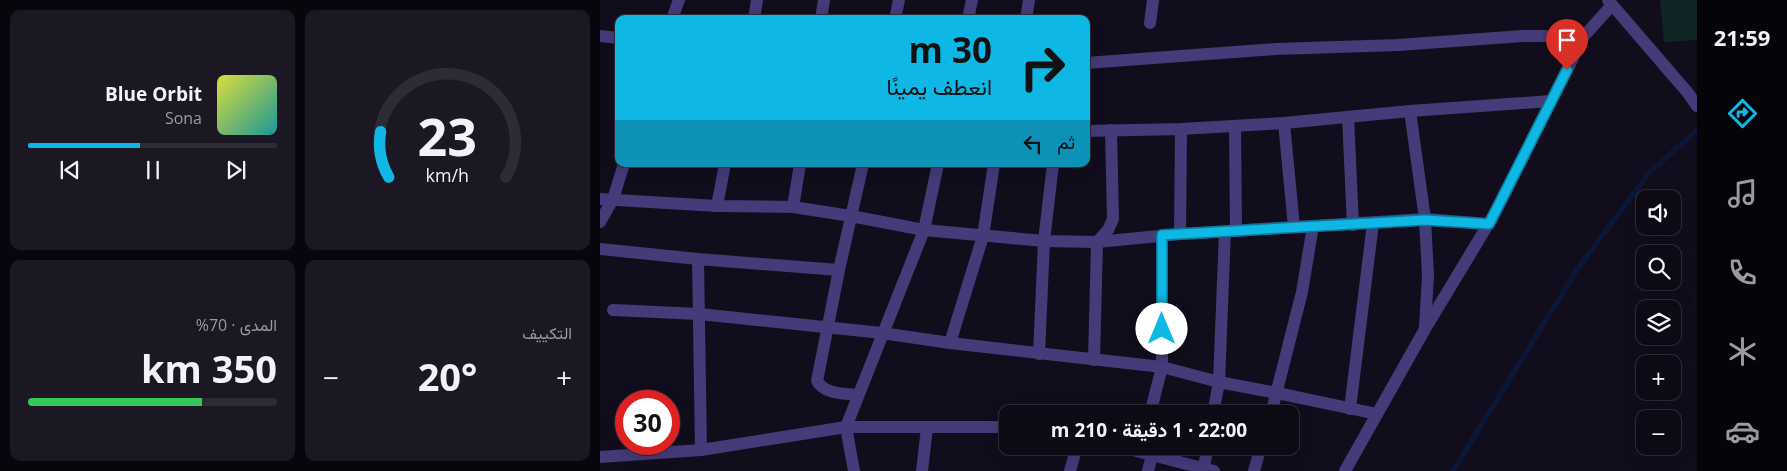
<!DOCTYPE html>
<html lang="ar">
<head>
<meta charset="utf-8">
<style>
  :root { --surface:#0d0a16; --page:#1b1823; --text:#f1f3f6; --muted:#9a9aa1; --line:#2d2b35; --accent:#0fb7e5 }
  body { margin:0; font-family:"Open Sans",Vazirmatn,sans-serif; background:var(--page); color:var(--text); direction:rtl; height:100vh; display:flex; flex-direction:column; font-size:19px; white-space:nowrap }
  * { box-sizing:border-box; margin:0 }
  p { font-size:16px; color:var(--muted) }
  .icon { flex:none; width:28px; height:28px; fill:none; stroke:currentColor; stroke-width:2; stroke-linecap:round; stroke-linejoin:round }
  .map { position:relative; flex:1; overflow:hidden; direction:ltr }
  .sheet { display:flex; flex-direction:column; gap:10px; padding:10px; background:#07060c; width:600px }
  .sheet>* { flex:none }
  .banner { position:absolute; left:15px; top:15px; width:475px; height:152px; border-radius:10px; box-shadow:0 5px 20px #0002,0 0 0 1px var(--line); direction:rtl; background:#0fb7e5; color:#111; overflow:hidden }
  .buttons { position:absolute; left:1036px; top:190px; display:grid; gap:10px }
  .buttons a { display:grid; place-items:center; width:45px; height:45px; border-radius:10px; background:var(--surface); box-shadow:0 5px 20px #0002,0 0 0 1px var(--line); font-size:25px }
  .speed { position:absolute; left:15px; top:390px; display:flex; gap:10px; font-size:25px; font-weight:700; text-align:center }
  .speed>* { display:grid; place-content:center; width:65px; height:65px; border-radius:50%; background:var(--surface); box-shadow:0 5px 20px #0002,0 0 0 1px var(--line); line-height:1 }
  .speed .limit { border:8px solid #d22; background:#fff; color:#111 }
  .pin { position:absolute; display:grid; place-items:center; width:42px; height:42px; color:#fff; margin:-51px -21px; border-radius:50% 50% 50% 0; rotate:-45deg; box-shadow:0 0 5px #0007 }
  .pin .icon { rotate:45deg }
  .me { position:absolute; width:55px; margin:-28px; rotate:0deg; stroke-linejoin:round; filter:drop-shadow(0 0 4px #0008) }
  .turn { display:flex; align-items:center; gap:18px; height:105px; padding:0 15px; font-size:22px }
  .turn .icon { width:65px; height:65px; stroke-width:2.5 }
  .turn b { display:block; font-size:35px; line-height:42px }
  .then { display:flex; align-items:center; height:48px; padding:0 15px; background:#0003; gap:10px; font-size:19px }
  .big { font-size:38px; font-weight:700; line-height:1.1 }
  .sheet .tile { flex:1; display:flex; flex-direction:column; justify-content:center; gap:8px; min-width:0; padding:0 18px; border-radius:10px; background:var(--page) }
  .sheet .dial { align-items:center; gap:0 }
  .dial svg { height:130px; overflow:visible; fill:none; stroke:var(--line); stroke-width:7; stroke-linecap:round; text-anchor:middle }
  .dial text { fill:var(--text); stroke:none }
  .song { display:flex; align-items:center; gap:15px }
  .cover { width:60px; height:60px; border-radius:8px; background:linear-gradient(135deg,hsl(60 70% 55%),hsl(180 70% 35%)) }
  .played { height:5px; border-radius:2px; background:linear-gradient(90deg,var(--accent) 45%,var(--line) 45%) }
  .keys { display:flex; justify-content:space-around; direction:ltr }
  .heat { display:flex; justify-content:space-between; align-items:center; font-size:28px; direction:ltr }
  .charge { height:8px; border-radius:4px; background:linear-gradient(90deg,#34c759 70%,var(--line) 0) }
  .sheet .tiles { flex:1; display:grid; gap:10px; grid-template-columns:repeat(2,1fr) }
  .trip { position:absolute; left:399px; top:405px; width:300px; height:50px; border-radius:10px; background:var(--surface); box-shadow:0 5px 20px #0002,0 0 0 1px var(--line); font-weight:700; line-height:50px; text-align:center; direction:rtl }
  main { display:flex; flex:1; min-height:0 }
  .tab-bar { display:flex; flex-direction:column; width:90px; justify-content:space-around; align-items:center; background:#050409; color:var(--muted) }
  .tab-bar .icon { width:35px; height:35px }
  .tab-bar .current { color:var(--accent) }
  .tab-bar b { font-size:22px; color:var(--text) }
  .map>svg:first-child { display:block }
</style>
</head>
<body>
<main>
<nav class="tab-bar">
<b>21:59</b>
<svg class="icon current" aria-label="directions" viewBox="0 0 24 24"><path d="M12 3l9 9-9 9-9-9zM9 14v-3h6M13 9l2 2-2 2"/></svg>
<svg class="icon" aria-label="music" viewBox="0 0 24 24"><path d="M9 18V5l10-2v13"/><circle cx="6" cy="18" r="3"/><circle cx="16" cy="16" r="3"/></svg>
<svg class="icon" aria-label="phone" viewBox="0 0 24 24"><path d="M5 4h4l2 5-3 2q2 4 5 5l2-3 5 2v4C11 20 4 13 5 4z"/></svg>
<svg class="icon" aria-label="climate" viewBox="0 0 24 24"><path d="M12 3v18M4 7l16 10M4 17L20 7"/></svg>
<svg class="icon" aria-label="car" viewBox="0 0 24 24"><path d="M5 17H2v-5l4-1 3-4h7l3 4 3 1v5h-3M9 17h6M6 11h13"/><circle cx="7" cy="17" r="2"/><circle cx="17" cy="17" r="2"/></svg>
</nav>
<div class="map">
<svg width="1097" height="471" viewBox="0 0 1097 471">
  <rect width="100%" height="100%" fill="#110d1d"/>
  <path fill="#102526" d="M1060,0H1097V40L1064,42Z"/>
  <g fill="none" stroke-linecap="round" stroke-linejoin="round">
    <path stroke="#0c1637" stroke-width="5.5" d="M853,471L978,268L1049,173L1097,130"/>
    <g stroke="#443b79" stroke-width="12">
      <path d="M1008,0L1088,93L1097,106"/>
      <path d="M72,19L79,0"/>
      <path d="M154,19L157,0"/>
      <path d="M221,19L224,0"/>
      <path d="M295,19L299,0"/>
      <path d="M368,19L372,0"/>
      <path d="M426,19L429,0"/>
      <path d="M550,23L553,0"/>
      <path d="M0,36L19,38"/>
      <path d="M486,63L676,49L798,45L923,36H984"/>
      <path d="M810,111L825,219L828,275L825,327"/>
      <path d="M748,117L753,225"/>
      <path d="M684,123L694,227"/>
      <path d="M635,126L636,231"/>
      <path d="M486,131L581,129L684,123L810,111L951,101"/>
      <path d="M0,199L117,206L193,207L251,216L324,230L444,241L497,242L580,234L825,219L889,224"/>
      <path d="M117,206L125,164"/>
      <path d="M193,207L200,164"/>
      <path d="M0,222L13,199L24,164"/>
      <path d="M580,234L581,129"/>
      <path d="M0,249L98,259L239,270L263,164"/>
      <path d="M98,259L101,450"/>
      <path d="M239,270L217,381C226,395 243,393 258,395"/>
      <path d="M13,310L99,314L282,333L350,343L562,367L619,382L677,393L777,414"/>
      <path d="M350,343L383,236L394,164"/>
      <path d="M439,354L444,241L453,164"/>
      <path d="M494,360L497,242L508,230L513,219L511,130"/>
      <path d="M750,409L773,223"/>
      <path d="M550,414L562,367V235"/>
      <path d="M613,414L619,382L625,231"/>
      <path d="M671,414L702,292L713,226"/>
      <path d="M517,446L614,471"/>
      <path d="M0,457L101,450L246,427H408"/>
      <path d="M254,471L246,427L324,230L338,164"/>
      <path d="M322,471L327,428"/>
      <path d="M470,471L477,446"/>
      <path d="M548,471L552,455"/>
      <path d="M603,471L608,446"/>
      <path d="M654,471L661,446"/>
      <path d="M745,471L825,329L895,213L984,36L1012,5"/>
    </g>
  </g>
  <g fill="none" stroke-linecap="round" stroke-linejoin="round">
    <g stroke="#0a7795" stroke-width="12">
      <path id="route" d="M562,329V235L825,220L889,224L967,70"/>
    </g>
    <use href="#route" stroke="#0fb7e5" stroke-width="9"/>
  </g>
</svg>
<div class="buttons">
<a><svg class="icon" aria-label="sound" viewBox="0 0 24 24"><path d="M4 9h4l5-4v14l-5-4H4zM17 9q2 3 0 6"/></svg></a>
<a><svg class="icon" aria-label="search" viewBox="0 0 24 24"><circle cx="10" cy="10" r="6"/><path d="M15 15l6 6"/></svg></a>
<a><svg class="icon" aria-label="layers" viewBox="0 0 24 24"><path d="M12 4l9 5-9 5-9-5zM3 14l9 5 9-5"/></svg></a>
<a>+</a>
<a>−</a>
</div>
<div class="speed"><div class="limit">30</div></div>
<div class="pin" style="left:967px;top:70px;background:#d93025"><svg class="icon" aria-label="arrive" viewBox="0 0 24 24"><path d="M6 21V4h12l-3 4 3 4H6"/></svg></div>
<svg class="me" style="left:562px;top:329px" viewBox="-20 -20 40 40"><circle r="19" fill="#fff"/><path d="M0-13L10 11 0 6-10 11z" fill="#0fb7e5"/></svg>
<div class="trip">22:00 · 1 دقيقة · 210 m</div>
<div class="banner">
<div class="turn"><svg class="icon" aria-label="right" viewBox="0 0 24 24"><path d="M7 20v-9h11M14 6l5 5-5 5"/></svg><div><b>30 m</b>انعطف يمينًا</div></div>
<div class="then">ثم<svg class="icon" aria-label="left" viewBox="0 0 24 24"><path d="M17 20v-9H6M10 6l-5 5 5 5"/></svg></div>
</div>
</div>
<section class="sheet">
<div class="tiles">
<div class="tile dial"><svg viewBox="0 0 100 80">
<path d="M14 69A42 42 0 1 1 86 69"/>
<path d="M14 69A42 42 0 0 1 9 41" stroke="#0fb7e5"/>
<text x="50" y="56" font-size="32" font-weight="700">23</text>
<text x="50" y="72" font-size="11">km/h</text>
</svg></div>
<div class="tile">
<div class="song"><i class="cover"></i><div><b>Blue Orbit</b><p>Sona</p></div></div>
<div class="played"></div>
<div class="keys"><svg class="icon" aria-label="previous" viewBox="0 0 24 24"><path d="M18 5L8 12l10 7zM5 5v14"/></svg><svg class="icon" aria-label="pause" viewBox="0 0 24 24"><path d="M8 5v14M16 5v14"/></svg><svg class="icon" aria-label="next" viewBox="0 0 24 24"><path d="M6 5l10 7-10 7zM19 5v14"/></svg></div>
</div>
<div class="tile"><p>التكييف</p>
<div class="heat"><a>−</a><b class="big">20°</b><a>+</a></div>
</div>
<div class="tile"><p>المدى · 70%</p><b class="big">350 km</b><div class="charge"></div></div>
</div>
</section>
</main>
</body>
</html>
